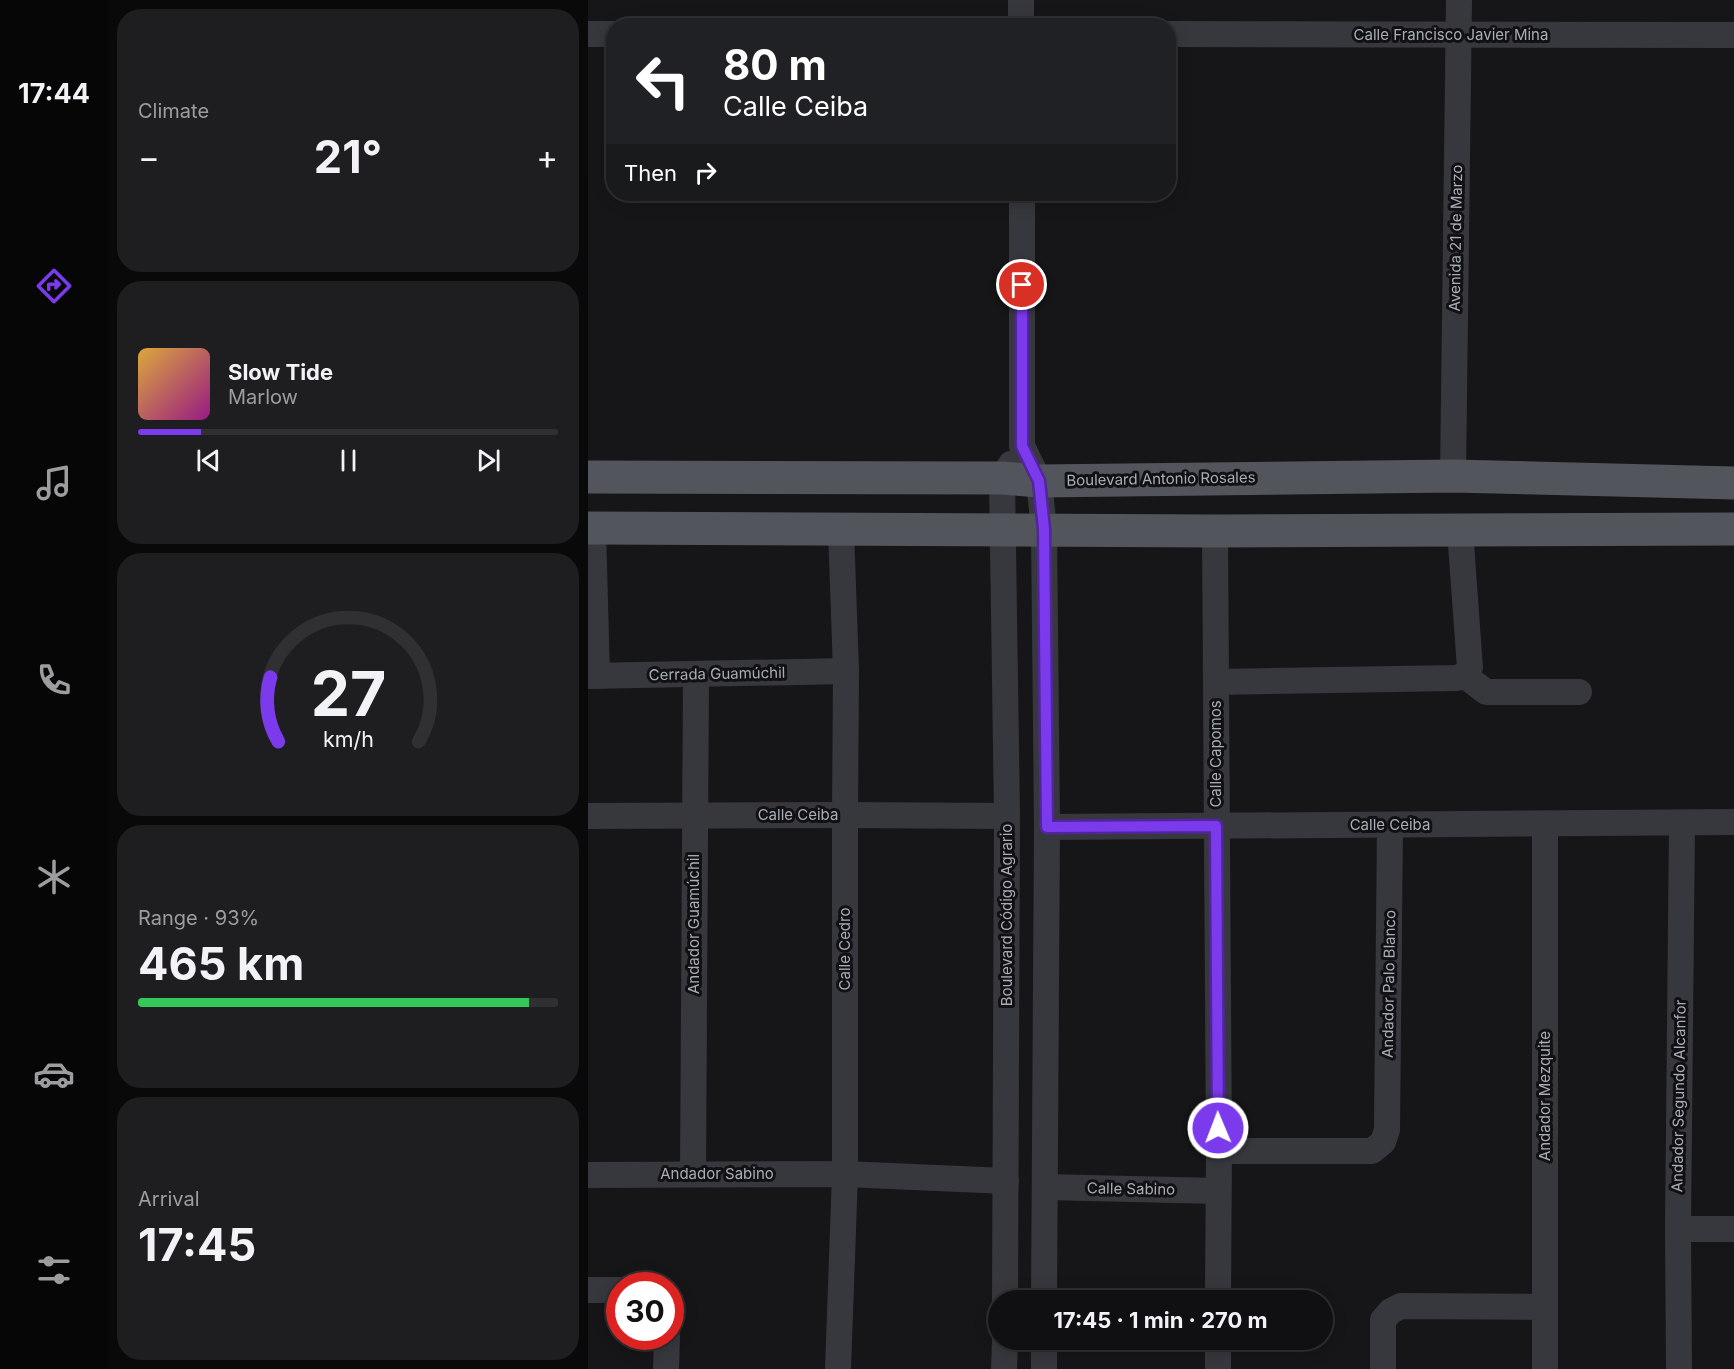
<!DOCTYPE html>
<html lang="en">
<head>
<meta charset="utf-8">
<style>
  :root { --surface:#101012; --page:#1e1e20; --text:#f1f3f6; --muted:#9c9d9f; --line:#303032; --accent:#7c3aed }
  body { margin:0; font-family:Inter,sans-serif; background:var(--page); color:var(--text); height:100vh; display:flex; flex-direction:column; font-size:22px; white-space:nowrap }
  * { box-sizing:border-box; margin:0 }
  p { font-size:20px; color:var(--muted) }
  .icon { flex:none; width:33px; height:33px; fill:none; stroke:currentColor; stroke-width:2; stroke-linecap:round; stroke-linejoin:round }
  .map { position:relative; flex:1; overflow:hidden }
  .drawer { display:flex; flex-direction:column; gap:9px; padding:9px; background:#09090a; width:480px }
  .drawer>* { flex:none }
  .hud { position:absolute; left:18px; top:18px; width:570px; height:183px; border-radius:24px; box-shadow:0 3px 15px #0003,0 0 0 2px var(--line); background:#202124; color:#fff; overflow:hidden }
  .speed { position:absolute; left:18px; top:1272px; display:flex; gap:12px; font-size:30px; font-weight:700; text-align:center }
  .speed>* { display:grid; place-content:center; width:78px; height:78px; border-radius:50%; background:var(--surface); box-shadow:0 3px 15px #0003,0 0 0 2px var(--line); line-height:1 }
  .speed .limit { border:9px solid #d22; background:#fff; color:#111 }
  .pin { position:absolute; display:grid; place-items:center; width:51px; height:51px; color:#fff; margin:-26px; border:3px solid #fff; border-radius:50%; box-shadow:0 2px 6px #0007 }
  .me { position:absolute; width:66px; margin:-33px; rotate:359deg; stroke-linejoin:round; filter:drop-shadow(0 0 4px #0008) }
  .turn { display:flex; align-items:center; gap:21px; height:126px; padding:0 18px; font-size:27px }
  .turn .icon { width:78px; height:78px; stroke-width:2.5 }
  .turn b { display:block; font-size:42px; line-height:51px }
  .then { display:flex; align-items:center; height:57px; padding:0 18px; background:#0003; gap:12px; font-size:22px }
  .big { font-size:45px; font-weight:700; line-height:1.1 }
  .drawer .widget { flex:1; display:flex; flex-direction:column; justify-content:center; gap:9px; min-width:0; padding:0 21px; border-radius:24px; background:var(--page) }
  .drawer .dial { align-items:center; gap:0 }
  .dial svg { height:156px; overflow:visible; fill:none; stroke:var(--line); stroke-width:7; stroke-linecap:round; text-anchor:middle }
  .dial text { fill:var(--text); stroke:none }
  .song { display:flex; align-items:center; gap:18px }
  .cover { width:72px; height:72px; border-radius:9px; background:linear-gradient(135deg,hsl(40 70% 55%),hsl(310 70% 35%)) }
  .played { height:6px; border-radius:3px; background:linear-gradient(90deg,var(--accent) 15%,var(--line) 15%) }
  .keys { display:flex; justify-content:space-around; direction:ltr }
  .heat { display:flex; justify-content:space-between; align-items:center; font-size:33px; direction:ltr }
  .charge { height:9px; border-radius:4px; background:linear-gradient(90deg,#34c759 93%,var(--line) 0) }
  .trip { position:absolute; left:400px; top:1290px; width:345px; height:60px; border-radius:30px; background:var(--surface); box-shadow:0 3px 15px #0003,0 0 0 2px var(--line); font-weight:700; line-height:60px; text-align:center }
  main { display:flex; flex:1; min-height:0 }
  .tab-bar { display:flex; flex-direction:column; width:108px; justify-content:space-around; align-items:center; background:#060607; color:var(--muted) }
  .tab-bar .icon { width:42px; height:42px }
  .tab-bar .selected { color:var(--accent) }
  .tab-bar b { font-size:27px; color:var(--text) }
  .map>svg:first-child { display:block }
</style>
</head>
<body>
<main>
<nav class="tab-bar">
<b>17:44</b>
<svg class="icon selected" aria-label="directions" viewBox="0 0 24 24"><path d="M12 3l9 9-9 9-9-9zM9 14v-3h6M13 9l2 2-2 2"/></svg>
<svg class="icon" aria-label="music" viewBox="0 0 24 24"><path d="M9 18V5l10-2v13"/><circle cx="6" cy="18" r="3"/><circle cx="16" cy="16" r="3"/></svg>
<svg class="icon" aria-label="phone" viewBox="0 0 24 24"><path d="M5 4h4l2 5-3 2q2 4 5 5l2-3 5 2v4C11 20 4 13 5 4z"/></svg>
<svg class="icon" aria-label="climate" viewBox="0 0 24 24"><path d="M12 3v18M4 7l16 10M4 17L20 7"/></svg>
<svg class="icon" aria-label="car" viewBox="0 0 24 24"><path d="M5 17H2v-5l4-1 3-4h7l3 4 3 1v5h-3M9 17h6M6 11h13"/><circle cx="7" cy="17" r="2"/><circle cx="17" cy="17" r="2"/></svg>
<svg class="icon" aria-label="filters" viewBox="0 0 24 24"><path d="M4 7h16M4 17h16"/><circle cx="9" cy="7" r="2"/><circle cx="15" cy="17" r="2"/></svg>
</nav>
<section class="drawer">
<div class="widget"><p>Climate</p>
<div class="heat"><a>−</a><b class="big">21°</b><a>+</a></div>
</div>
<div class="widget">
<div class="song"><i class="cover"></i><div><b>Slow Tide</b><p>Marlow</p></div></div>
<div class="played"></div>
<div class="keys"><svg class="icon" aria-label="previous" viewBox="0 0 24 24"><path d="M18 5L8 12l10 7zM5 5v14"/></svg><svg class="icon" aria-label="pause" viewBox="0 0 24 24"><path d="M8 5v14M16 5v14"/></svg><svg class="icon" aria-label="next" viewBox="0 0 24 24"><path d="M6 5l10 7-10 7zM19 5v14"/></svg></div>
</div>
<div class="widget dial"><svg viewBox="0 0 100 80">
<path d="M14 69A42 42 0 1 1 86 69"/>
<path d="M14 69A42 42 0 0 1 10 36" stroke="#7c3aed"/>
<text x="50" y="56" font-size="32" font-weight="700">27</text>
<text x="50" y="72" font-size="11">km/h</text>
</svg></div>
<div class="widget"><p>Range · 93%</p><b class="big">465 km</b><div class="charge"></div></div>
<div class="widget"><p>Arrival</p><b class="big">17:45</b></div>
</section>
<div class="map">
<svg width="1146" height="1369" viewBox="0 0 1146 1369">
  <rect width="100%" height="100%" fill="#161618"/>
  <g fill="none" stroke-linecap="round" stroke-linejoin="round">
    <g stroke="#37383d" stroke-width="26">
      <path d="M433,0V26"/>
      <path d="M0,34H26"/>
      <path d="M580,34L1146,35"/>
      <path d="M434,194V446L451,481L456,529L459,827L456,1300"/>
      <path d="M865,476L871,0"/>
      <path d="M5,528L9,676"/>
      <path d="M627,531L631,1151L630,1300"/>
      <path d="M876,675L898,692H991"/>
      <path d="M0,676L258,671"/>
      <path d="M628,682L869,678L876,675L882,668L872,530"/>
      <path d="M0,816L257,815L419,816"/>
      <path d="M459,827L1146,822"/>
      <path d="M631,1151H784L795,1142L799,1130L802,825"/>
      <path d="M105,1174L108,674"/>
      <path d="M0,1175L257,1174L418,1181"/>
      <path d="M457,1187L630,1191"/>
      <path d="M1090,1229H1146"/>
      <path d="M0,1290H32"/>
      <path d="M417,1300L419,816L414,478L423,464"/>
      <path d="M78,1369L79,1336"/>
      <path d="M250,1369L257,1174V815L258,671L253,529"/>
      <path d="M416,1369L417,1340"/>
      <path d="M456,1369V1340"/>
      <path d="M630,1369V1340"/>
      <path d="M795,1369V1320L803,1311L813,1306L957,1307"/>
      <path d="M957,1369V824"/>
      <path d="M1091,1369L1090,1229L1094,823"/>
    </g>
    <g stroke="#53555c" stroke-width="33">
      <path d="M0,477L414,478L451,481L865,476L1146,483"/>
      <path d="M0,528L627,531L1146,529"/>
    </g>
  </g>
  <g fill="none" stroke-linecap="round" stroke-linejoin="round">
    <g stroke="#51269a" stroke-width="15">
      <path id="route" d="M434,285V446L451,481L456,529L459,827L628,826L630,1128"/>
    </g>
    <use href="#route" stroke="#7c3aed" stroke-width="10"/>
  </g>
  <g text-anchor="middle" stroke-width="6" stroke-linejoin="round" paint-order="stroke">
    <g font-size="15" fill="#a8adb8" stroke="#111113">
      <text x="863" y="40">Calle Francisco Javier Mina</text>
      <text transform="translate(868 238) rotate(-89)" y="5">Avenida 21 de Marzo</text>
      <text transform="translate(573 479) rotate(-1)" y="5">Boulevard Antonio Rosales</text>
      <text transform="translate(129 674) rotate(-1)" y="5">Cerrada Guamúchil</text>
      <text transform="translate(628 754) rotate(-90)" y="5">Calle Capomos</text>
      <text x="210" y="820">Calle Ceiba</text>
      <text x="802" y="830">Calle Ceiba</text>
      <text transform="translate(419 915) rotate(-90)" y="5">Boulevard Código Agrario</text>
      <text transform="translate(106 924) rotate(-90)" y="5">Andador Guamúchil</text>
      <text transform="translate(257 949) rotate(-90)" y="5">Calle Cedro</text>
      <text transform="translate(801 984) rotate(-89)" y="5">Andador Palo Blanco</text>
      <text transform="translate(957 1096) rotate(-90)" y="5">Andador Mezquite</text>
      <text transform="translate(1091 1096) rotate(-89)" y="5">Andador Segundo Alcanfor</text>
      <text x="129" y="1179">Andador Sabino</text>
      <text transform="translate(543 1189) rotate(1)" y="5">Calle Sabino</text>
    </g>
  </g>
</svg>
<div class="speed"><div class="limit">30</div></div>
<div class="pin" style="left:434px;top:285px;background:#d93025"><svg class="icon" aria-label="arrive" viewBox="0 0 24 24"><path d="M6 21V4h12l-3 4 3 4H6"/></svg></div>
<svg class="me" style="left:630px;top:1128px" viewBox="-20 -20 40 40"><circle r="17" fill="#7c3aed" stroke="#fff" stroke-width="3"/><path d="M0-11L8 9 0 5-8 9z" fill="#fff"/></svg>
<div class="trip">17:45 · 1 min · 270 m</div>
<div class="hud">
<div class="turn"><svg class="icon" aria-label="left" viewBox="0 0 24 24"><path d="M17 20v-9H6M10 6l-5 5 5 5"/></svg><div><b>80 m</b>Calle Ceiba</div></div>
<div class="then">Then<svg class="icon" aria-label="right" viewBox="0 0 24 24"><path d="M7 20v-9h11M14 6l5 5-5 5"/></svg></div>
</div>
</div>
</main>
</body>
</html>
